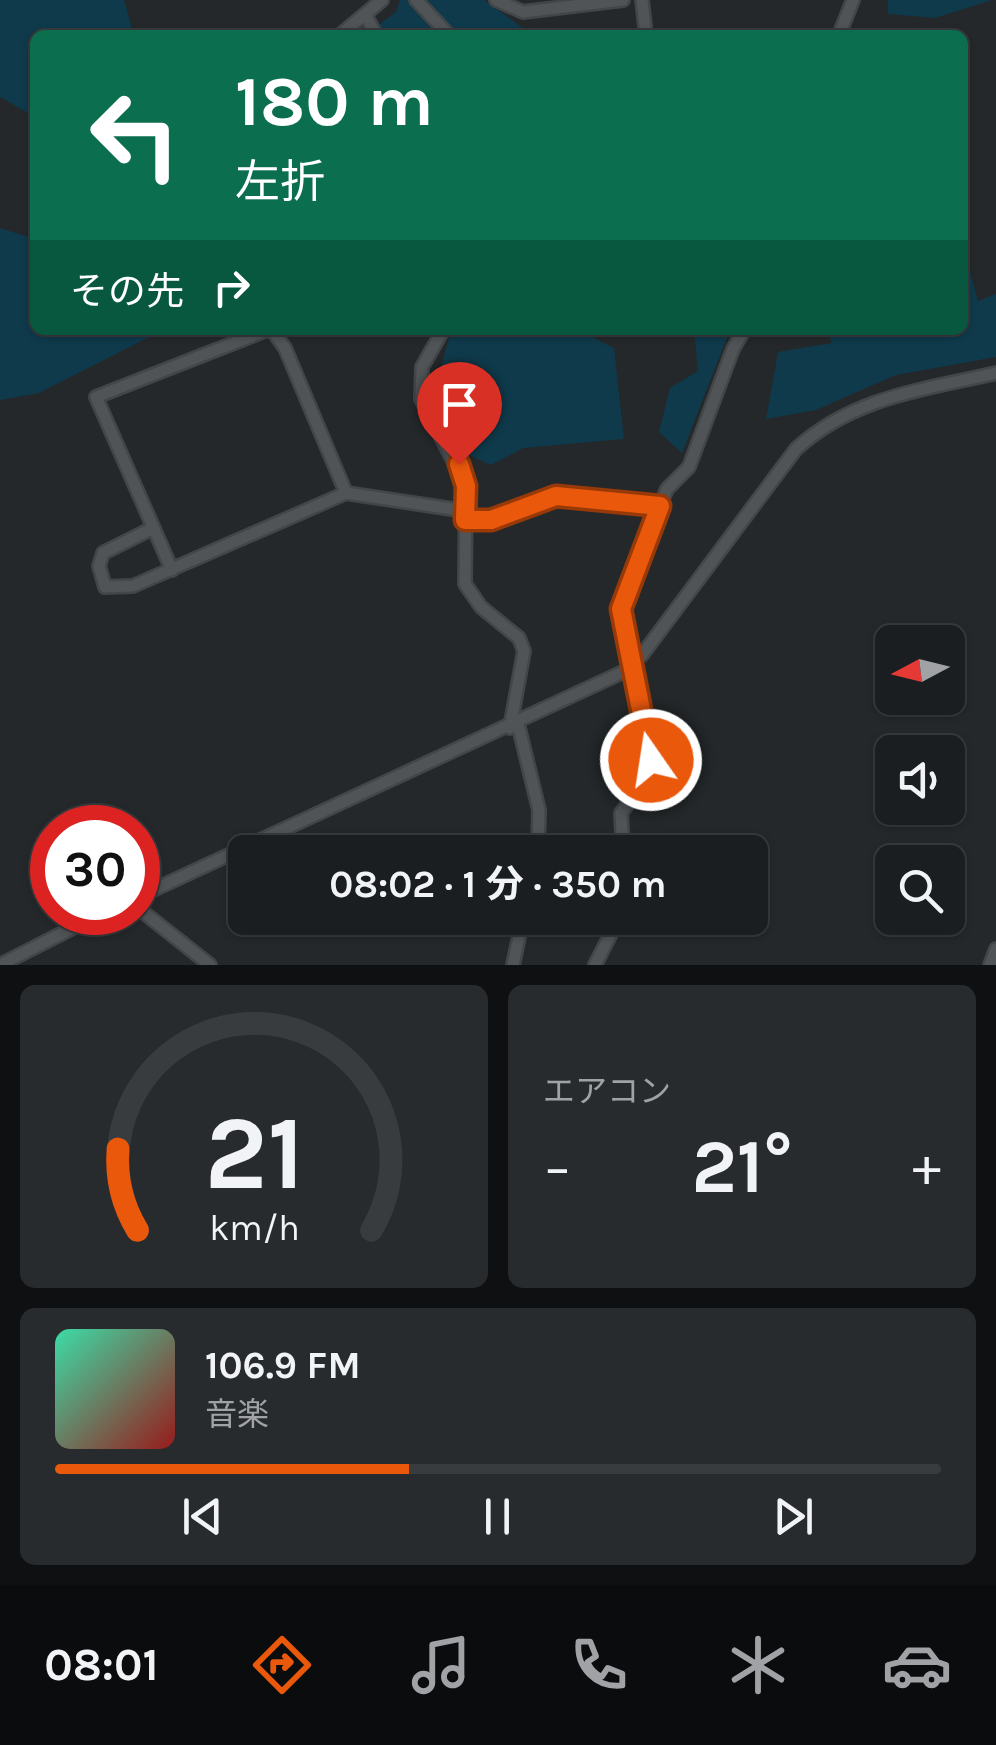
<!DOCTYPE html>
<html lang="ja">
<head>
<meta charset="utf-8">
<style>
  :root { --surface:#1b1e20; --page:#282b2d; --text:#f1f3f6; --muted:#a0a2a5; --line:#393c3e; --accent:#ea580c }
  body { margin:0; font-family:Karla,"Noto Sans JP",sans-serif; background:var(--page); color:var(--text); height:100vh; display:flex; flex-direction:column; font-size:38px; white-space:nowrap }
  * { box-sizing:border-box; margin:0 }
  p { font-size:32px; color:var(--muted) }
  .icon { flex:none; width:55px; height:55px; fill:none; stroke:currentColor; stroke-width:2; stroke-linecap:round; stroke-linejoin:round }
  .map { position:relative; height:965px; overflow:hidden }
  .side { display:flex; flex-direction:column; gap:20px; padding:20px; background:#0f1012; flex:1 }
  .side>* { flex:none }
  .guide { position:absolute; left:30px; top:30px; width:938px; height:305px; border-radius:15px; box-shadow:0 2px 8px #0004,0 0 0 2px var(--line); background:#0b6e4f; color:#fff; overflow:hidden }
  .needle { width:65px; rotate:263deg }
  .tools { position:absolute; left:875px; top:625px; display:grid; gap:20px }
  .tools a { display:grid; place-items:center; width:90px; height:90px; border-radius:15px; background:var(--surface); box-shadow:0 2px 8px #0004,0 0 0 2px var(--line); font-size:50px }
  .speed { position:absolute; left:30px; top:805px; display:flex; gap:20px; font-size:50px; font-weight:700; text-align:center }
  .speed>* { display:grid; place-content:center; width:130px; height:130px; border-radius:50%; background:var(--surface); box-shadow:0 2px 8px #0004,0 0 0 2px var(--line); line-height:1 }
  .speed .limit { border:15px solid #d22; background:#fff; color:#111 }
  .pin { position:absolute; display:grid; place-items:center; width:85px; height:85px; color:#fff; margin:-102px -42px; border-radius:50% 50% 50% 0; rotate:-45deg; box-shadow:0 0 10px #0007 }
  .pin .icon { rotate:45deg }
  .me { position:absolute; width:110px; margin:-55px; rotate:347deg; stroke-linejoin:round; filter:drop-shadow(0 0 8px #0008) }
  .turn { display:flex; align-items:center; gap:35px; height:210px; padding:0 40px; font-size:45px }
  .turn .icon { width:130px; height:130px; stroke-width:2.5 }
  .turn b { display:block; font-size:70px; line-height:85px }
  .then { display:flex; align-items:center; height:95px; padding:0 40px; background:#0003; gap:20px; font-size:38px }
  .big { font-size:75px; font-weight:700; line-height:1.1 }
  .side .tile { flex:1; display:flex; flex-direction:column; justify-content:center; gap:15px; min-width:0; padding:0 35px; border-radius:15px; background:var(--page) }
  .side .dial { align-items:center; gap:0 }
  .dial svg { height:260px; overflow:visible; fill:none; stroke:var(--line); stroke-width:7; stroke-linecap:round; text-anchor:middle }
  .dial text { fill:var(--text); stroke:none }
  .song { display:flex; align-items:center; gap:30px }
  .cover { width:120px; height:120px; border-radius:15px; background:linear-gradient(135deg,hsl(160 70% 55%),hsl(0 70% 35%)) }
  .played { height:10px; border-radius:5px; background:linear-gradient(90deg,var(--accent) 40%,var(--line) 40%) }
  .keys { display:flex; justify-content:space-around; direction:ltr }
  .heat { display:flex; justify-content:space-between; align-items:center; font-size:55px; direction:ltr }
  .side .tiles { flex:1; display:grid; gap:20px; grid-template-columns:1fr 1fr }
  .tile:last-child { grid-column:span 2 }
  .trip { position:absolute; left:228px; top:835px; width:540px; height:100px; border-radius:15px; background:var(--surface); box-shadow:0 2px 8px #0004,0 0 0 2px var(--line); font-weight:700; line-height:100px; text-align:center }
  .dock { display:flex; height:160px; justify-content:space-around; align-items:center; background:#0b0c0d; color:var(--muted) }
  .dock .icon { width:70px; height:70px }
  .dock .on { color:var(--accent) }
  .dock b { font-size:45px; color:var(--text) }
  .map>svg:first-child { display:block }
</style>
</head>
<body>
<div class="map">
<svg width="996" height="965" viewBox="0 0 996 965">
  <rect width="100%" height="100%" fill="#24282a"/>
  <g fill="#0f3a4b">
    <path d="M0,0H124L134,35H35V106L28,113L0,97Z"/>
    <path d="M400,0H484L533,35H365L396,12Z"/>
    <path d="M888,0H992L935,18L888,14Z"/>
    <path d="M0,228L35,239V330H163L39,393L0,400Z"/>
    <path d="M963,244L978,301L996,294V357L896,375L816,410L766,419L778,352L832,343L828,330H962Z"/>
    <path d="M451,330H578L614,348L624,439L523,448L491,465L469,455L435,390Z"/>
    <path d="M694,330H730L682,453L659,432L670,388L698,371Z"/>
  </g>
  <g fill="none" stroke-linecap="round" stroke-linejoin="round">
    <g stroke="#434648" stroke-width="16">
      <g id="minor">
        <path d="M416,0L449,35"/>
        <path d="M496,0L523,12L623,0"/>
        <path d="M642,0L646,35"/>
        <path d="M366,16L376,35"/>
        <path d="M340,35L382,0"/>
        <path d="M839,35L853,0"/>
        <path d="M272,330L285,348L346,493"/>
        <path d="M443,330L422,367L421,399L466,485L465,584L481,607L519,638L524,651L510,728"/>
        <path d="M465,520H491L555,496L660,506"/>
        <path d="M153,528L103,553L99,566L105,587L133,586L346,493L465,511"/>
        <path d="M172,570L96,397L267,330"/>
        <path d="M642,655L796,449C853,397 923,390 996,373"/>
        <path d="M518,724L539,810L538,852"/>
        <path d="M623,852L621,813L649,775L651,761L621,609L660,506L667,489L689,467L733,349L744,330"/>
        <path d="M138,897L623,672"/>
        <path d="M138,908L210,965"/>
        <path d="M0,965L104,912"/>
        <path d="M513,965L523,918"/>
        <path d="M595,965L619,918"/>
        <path d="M990,965L996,949"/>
      </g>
    </g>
    <use href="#minor" stroke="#505456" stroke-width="11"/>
  </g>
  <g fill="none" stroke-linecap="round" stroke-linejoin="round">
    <g stroke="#983908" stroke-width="25">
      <path id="route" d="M459,464L466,486L465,520H491L556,496L660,506L621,609L651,760"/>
    </g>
    <use href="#route" stroke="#ea580c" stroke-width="18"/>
  </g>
</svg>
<div class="tools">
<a><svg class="needle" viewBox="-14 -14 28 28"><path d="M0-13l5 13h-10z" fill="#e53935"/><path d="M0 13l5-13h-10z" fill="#a0a2a5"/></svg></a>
<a><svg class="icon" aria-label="sound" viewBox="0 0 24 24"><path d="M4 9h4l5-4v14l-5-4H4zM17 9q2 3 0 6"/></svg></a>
<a><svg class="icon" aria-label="search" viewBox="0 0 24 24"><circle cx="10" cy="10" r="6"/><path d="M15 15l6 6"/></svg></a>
</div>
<div class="speed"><div class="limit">30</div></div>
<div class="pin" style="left:459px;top:464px;background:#d93025"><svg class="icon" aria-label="arrive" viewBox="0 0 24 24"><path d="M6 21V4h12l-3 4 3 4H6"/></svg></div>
<svg class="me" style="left:651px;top:760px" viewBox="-20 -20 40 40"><circle r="17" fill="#ea580c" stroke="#fff" stroke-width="3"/><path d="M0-11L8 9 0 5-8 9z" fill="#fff"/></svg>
<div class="trip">08:02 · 1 分 · 350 m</div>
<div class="guide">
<div class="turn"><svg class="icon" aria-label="left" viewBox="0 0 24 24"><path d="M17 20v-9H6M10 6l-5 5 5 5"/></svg><div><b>180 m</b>左折</div></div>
<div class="then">その先<svg class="icon" aria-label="right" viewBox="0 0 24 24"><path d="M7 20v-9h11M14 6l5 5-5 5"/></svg></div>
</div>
</div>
<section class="side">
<div class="tiles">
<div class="tile dial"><svg viewBox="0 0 100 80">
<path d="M14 69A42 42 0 1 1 86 69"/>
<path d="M14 69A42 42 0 0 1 8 44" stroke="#ea580c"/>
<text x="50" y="56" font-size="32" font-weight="700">21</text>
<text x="50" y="72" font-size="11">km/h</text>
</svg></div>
<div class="tile"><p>エアコン</p>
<div class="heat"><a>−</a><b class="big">21°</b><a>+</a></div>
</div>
<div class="tile">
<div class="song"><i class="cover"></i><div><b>106.9 FM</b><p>音楽</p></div></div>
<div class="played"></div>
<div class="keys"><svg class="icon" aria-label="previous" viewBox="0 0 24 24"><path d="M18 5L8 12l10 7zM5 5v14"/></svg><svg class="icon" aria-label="pause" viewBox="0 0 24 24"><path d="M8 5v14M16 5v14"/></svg><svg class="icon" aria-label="next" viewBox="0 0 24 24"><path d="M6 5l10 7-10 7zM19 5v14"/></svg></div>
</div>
</div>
</section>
<nav class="dock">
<b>08:01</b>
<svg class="icon on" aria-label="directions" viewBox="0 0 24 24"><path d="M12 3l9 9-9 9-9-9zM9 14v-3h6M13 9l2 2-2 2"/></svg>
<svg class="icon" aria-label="music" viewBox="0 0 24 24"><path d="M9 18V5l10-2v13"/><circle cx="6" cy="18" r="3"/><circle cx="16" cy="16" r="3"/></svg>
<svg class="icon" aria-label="phone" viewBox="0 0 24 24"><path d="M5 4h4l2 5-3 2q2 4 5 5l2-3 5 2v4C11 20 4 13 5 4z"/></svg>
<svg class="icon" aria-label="climate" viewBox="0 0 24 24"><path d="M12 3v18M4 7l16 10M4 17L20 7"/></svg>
<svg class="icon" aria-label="car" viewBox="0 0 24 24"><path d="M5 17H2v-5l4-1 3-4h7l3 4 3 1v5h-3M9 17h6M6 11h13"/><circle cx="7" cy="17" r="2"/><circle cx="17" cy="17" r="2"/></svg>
</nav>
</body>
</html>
